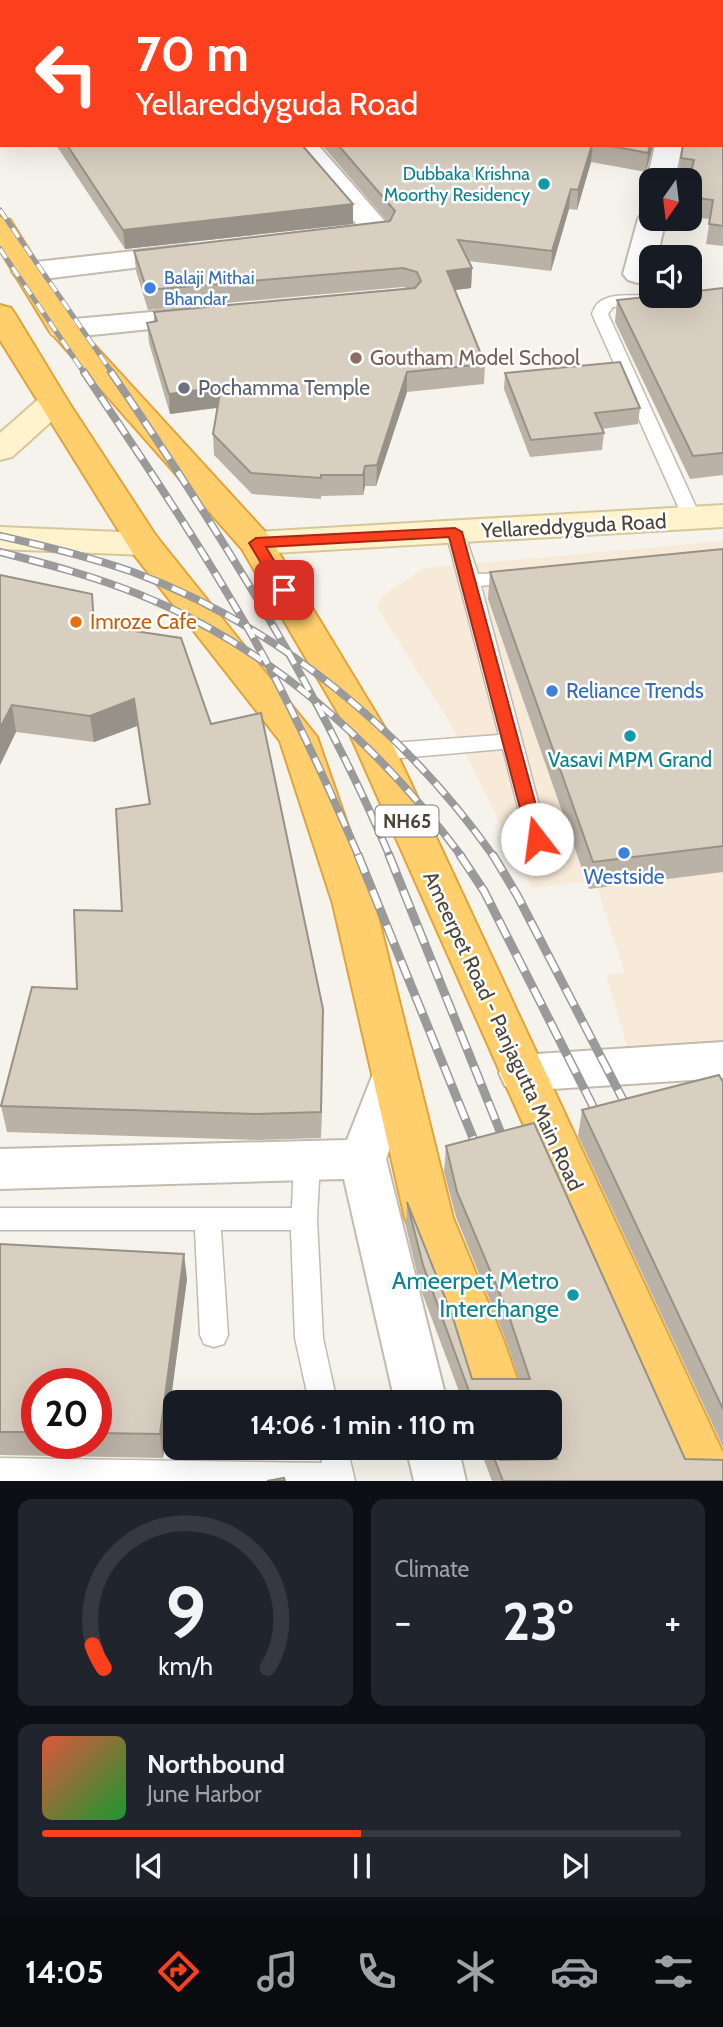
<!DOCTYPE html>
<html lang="en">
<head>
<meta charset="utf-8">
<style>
  :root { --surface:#171b24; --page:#20242c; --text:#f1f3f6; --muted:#9ea1a6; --line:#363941; --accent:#fc3f1d }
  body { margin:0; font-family:Cabin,sans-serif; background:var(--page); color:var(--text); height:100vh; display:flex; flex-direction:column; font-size:26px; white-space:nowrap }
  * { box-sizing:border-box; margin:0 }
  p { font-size:23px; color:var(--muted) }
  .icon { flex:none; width:38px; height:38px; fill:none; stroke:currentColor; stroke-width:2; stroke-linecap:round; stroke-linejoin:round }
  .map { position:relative; height:1481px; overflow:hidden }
  .panel { display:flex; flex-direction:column; gap:18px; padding:18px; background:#0d0f14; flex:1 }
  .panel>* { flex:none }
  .guide { position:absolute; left:0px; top:0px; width:724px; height:147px; box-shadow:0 7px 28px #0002; background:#fc3f1d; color:#fff; overflow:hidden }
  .needle { width:46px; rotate:194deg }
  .controls { position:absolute; left:639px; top:168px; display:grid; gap:14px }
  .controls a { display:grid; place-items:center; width:63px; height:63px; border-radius:14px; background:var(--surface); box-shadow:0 7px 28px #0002; font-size:35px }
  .speed { position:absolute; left:21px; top:1368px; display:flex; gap:14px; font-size:35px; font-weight:700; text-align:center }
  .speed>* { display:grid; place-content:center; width:91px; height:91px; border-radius:50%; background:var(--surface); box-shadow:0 7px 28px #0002; line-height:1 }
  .speed .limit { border:10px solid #d22; background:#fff; color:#111 }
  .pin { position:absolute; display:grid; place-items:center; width:60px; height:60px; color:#fff; margin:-30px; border-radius:14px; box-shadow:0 4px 10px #0006 }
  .me { position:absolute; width:77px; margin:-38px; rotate:345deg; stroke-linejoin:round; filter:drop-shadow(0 0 5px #0008) }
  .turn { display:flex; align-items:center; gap:24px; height:147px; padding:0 21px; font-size:32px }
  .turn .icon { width:91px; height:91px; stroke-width:2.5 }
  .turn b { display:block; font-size:49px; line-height:60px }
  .big { font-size:52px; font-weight:700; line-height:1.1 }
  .panel .card { flex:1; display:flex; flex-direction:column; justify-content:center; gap:10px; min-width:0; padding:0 24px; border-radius:14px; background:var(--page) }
  .panel .dial { align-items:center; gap:0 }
  .dial svg { height:182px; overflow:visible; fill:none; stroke:var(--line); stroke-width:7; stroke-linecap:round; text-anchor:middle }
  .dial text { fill:var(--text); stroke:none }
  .song { display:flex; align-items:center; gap:21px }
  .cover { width:84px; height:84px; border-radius:10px; background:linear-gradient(135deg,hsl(10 70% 55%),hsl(130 70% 35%)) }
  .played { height:7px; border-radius:4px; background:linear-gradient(90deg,var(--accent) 50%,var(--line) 50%) }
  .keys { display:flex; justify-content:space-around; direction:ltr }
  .heat { display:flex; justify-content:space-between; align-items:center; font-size:38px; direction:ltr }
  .panel .tiles { flex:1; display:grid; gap:18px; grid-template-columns:1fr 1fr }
  .card:last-child { grid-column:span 2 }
  .trip { position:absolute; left:163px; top:1390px; width:399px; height:70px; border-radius:14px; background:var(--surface); box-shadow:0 7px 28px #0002; font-weight:700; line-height:70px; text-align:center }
  .menu { display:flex; height:112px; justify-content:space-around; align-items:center; background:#090b0e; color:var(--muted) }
  .menu .icon { width:49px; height:49px }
  .menu .active { color:var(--accent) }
  .menu b { font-size:32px; color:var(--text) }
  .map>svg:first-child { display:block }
</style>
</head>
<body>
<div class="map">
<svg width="723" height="1481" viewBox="0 0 723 1481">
  <rect width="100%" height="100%" fill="#f6f3ec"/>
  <path fill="#f7ead8" d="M723,541V1053L631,1060L606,975L625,973L595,881L532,888L453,728L377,607L382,596L424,568Z"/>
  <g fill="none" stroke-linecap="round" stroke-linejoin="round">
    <g stroke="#c2bbae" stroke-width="3">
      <g id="lane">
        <path d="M645,295L653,300L651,303L613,307L608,314L702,520L693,526L684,520L592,314C598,291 626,296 645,295Z"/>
        <path d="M455,526L464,532L478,574L523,573L526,577L523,581L481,586L548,839L545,845L537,847L529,845L526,839L503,749L378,760L371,757L367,752L371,747L378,744L499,735L446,532Z"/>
        <path d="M307,1150L316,1153L320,1161L317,1219L323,1338L337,1402H309L295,1338L291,1230H221L228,1335L224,1344L214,1347L204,1344L200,1335L195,1230H0V1208H292L294,1161L298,1153Z"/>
        <path d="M319,1447H347L355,1481H0V1458L322,1463Z"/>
      </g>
    </g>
    <g stroke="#c2bbae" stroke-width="4">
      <g id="street">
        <path d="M582,0H607L581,2Z"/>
        <rect x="0" y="113" width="2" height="16"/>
        <path d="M290,145H318L389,226L393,232L389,238L339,246L329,243L325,237L329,231L358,226Z"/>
        <path d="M655,145H682L675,180H651V186L647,180Z"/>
        <path d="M651,211V219H666L657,257H651V277L648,280L638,283L628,280L623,274L638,219L642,213Z"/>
        <path d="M188,245L198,248L203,254L198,260L27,281L17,278L12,272L17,266L27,263Z"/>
        <path d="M207,307L218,310L222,316L218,322L63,338L52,335L48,329L52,323L63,320Z"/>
        <path d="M723,1042V1078L521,1091L505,1086L499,1073L505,1060L521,1055Z"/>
        <path d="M394,1055L410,1061L416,1074L386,1159L447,1402H395L344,1179L0,1189V1149L347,1140L378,1061Z"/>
        <path d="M406,1447H458L466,1481H414Z"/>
      </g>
    </g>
    <g stroke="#d6c79b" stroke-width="4">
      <g id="secondary">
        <path d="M53,393L64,396L69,403L64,410L12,457L0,460V433L42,396Z"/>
        <path d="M723,505V527L256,554L244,551L239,543L244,535L256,532Z"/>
        <path d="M0,527L144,533L156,536L161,544L156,552L144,555L0,549Z"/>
      </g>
    </g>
    <g stroke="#e0a43c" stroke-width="4">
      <g id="highway">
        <path d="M0,217L10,220L75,324L268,535L386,730L723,1453V1481H682L348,730L242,549L48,329L0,250Z"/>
        <path d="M0,305L11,308L15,314L69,403L156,536L317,737L375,904L453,1218L503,1339L525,1402H473L453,1339L405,1218L333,904L280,741L132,552L0,340Z"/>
        <path d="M488,1447H540L551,1481H499Z"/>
      </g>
    </g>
    <use href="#lane" fill="#fff" fill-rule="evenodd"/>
    <use href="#street" fill="#fff" fill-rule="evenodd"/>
    <use href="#secondary" fill="#fff3cd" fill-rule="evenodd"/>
    <use href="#highway" fill="#ffcf6e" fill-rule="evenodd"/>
    <g stroke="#9a9a9a" stroke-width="5">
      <g id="rail-far2">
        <path d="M0,210L113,374"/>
        <path d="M0,249L85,374"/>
      </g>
    </g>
    <g stroke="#9a9a9a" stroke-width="8">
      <g id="rail-far1">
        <path d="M84,372C141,457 199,543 250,632C291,704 326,781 359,857"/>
        <path d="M111,372C216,526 317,685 390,857"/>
        <path d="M0,536C45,546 89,557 133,572C277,625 406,732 494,857"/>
        <path d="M0,552C47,564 93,576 138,594C270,647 378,744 462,857"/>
      </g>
    </g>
    <g stroke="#9a9a9a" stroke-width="9">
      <g id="rail">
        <path d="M358,855L480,1155"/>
        <path d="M389,855L508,1151"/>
        <path d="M460,855L484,891L603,1126"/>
        <path d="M493,855L517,895L632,1117"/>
      </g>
    </g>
    <use href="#rail-far2" stroke="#fff" stroke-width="3.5" stroke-dasharray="11" stroke-linecap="butt"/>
    <use href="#rail-far1" stroke="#fff" stroke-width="5" stroke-dasharray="15" stroke-linecap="butt"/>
    <use href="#rail" stroke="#fff" stroke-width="6" stroke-dasharray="19" stroke-linecap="butt"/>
  </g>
  <g fill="#bab2a6" fill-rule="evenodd">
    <path d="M723,0V246L706,244L710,219L690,217L689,179L678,177L681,158Z"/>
    <path d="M56,145H302L353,224L125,249Z"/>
    <path d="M322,145H653L646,172L591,162L577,210L569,209L551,271L468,261L472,268L471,288L455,290L485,364L484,384L407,392L376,486H365L363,495L321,496V499L252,494L214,455L213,434L217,408L170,414L149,343L147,323L154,322V312L406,288L403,287L148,310L136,271L134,251L387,221Z"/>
    <path d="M723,288V475L690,479L615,322L617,300Z"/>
    <path d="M505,373L640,408L638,424L602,429L604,433L602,450L530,457L504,389Z"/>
    <path d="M723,549V872L589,889L488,599L490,572Z"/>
    <path d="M0,575L96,625L211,724L323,1009L321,1138L258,1140L7,1132L1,1106L77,989L122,911L149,805L137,726L94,742L16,732L0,765Z"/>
    <path d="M723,1082V1447L578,1136L582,1110Z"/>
    <path d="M446,1146L685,1459L723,1481H492L479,1447H496L500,1460L546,1459L542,1447H550V1402H463L421,1290L406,1227L407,1202L472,1379H519L505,1338L456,1217L444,1172Z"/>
    <path d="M0,1244L187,1279L163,1458L0,1455ZM37,1384H96V1444H37Z"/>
  </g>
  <g fill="#979187">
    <rect x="0" y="58" width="2" height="19"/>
    <path d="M593,145L591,162L577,210L578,190Z"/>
    <path d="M650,145H653L646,172L648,153Z"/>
    <path d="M571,189L569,209L551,271L552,251Z"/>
    <path d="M353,204V224L125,249L123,230Z"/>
    <path d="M472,268L471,288L447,291V271Z"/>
    <path d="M407,372V392L376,486L377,465Z"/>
    <path d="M221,387L222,407L170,414L169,394Z"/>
    <path d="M365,466V486L363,495V475Z"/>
    <path d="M134,699L137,726L94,742L90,716Z"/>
    <path d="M12,705L16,732L0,765V728Z"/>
    <path d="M323,1009V1035L321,1138V1112Z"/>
    <path d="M184,1254L187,1279L163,1458L160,1434Z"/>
  </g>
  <g fill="#d8cfc1" stroke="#979187" stroke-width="2">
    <path d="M0,0H526L525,2H2V58H0Z"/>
    <path d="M603,0H723V226L709,224L713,200L690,197L689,180L694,160L681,158L683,145H723V2H602Z"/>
    <path d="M67,145H302L353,204L123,230Z"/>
    <path d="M338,145H592L578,190L571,189L552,251L458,240L472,268L447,271L485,364L407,372L377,465L365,466L363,475H321V478L251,473L213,434L221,387L169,394L147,323L157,321L154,312L415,288L421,281L417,272L403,268L147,290L134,251L390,221L395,211Z"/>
    <path d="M605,145H650L648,153Z"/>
    <path d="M723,288V453L693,456L617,300L655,296H690V292Z"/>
    <path d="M620,362L640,408L595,413L604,433L531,440L505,373Z"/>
    <path d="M723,549V846L593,862L490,572Z"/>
    <path d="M0,575L92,594L94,625L181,638L211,724L261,713L323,1009L321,1112L256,1114L1,1106L32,987L77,989L74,910L122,911L116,809L150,804L134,699L90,716L12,705L0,728Z"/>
    <path d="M719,1075L723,1082V1409L582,1110Z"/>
    <path d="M534,1123L685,1459L723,1460V1481H503L490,1447H496L500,1460L557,1459L550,1436V1402H473L423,1265L407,1202L452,1315L472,1379H530L508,1313L457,1192L446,1146Z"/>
    <path d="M0,1244L184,1254L160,1434L96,1433V1384H37V1432H0Z"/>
    <path d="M284,1478L285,1481H267Z"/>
  </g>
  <path fill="#fc3f1d" stroke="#a42913" stroke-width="2" d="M455,528L462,532L545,839L537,845L528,839L449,537L266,547L291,590L284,595L279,593L249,543L256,538Z"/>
  <g fill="#0f9aa8" stroke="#fff" stroke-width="2.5">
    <circle cx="544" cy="184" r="7"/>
    <circle cx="630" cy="736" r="7"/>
    <circle cx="573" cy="1295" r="7"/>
  </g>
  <g fill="#3f7fe0" stroke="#fff" stroke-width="2.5">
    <circle cx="150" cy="288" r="7"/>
    <circle cx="552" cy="691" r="7"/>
    <circle cx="624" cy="853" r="7"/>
  </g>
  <circle fill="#8d6e63" stroke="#fff" stroke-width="2.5" cx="356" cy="358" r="7"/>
  <circle fill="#6b7280" stroke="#fff" stroke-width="2.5" cx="184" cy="388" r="7"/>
  <circle fill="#e8710a" stroke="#fff" stroke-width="2.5" cx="76" cy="622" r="7"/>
  <g text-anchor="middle" stroke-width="5" stroke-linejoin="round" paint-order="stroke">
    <g font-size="18" fill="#0d838f" stroke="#fff" text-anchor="end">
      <text x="530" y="180">Dubbaka Krishna<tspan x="530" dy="21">Moorthy Residency</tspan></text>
    </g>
    <g font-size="18" fill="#366cbe" stroke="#fff" text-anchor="start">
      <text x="164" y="284">Balaji Mithai<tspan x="164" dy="21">Bhandar</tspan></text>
    </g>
    <rect fill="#fff" stroke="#817c74" stroke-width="2" x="375.5" y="805.5" width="63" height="31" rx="5"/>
    <g font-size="19" font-weight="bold" fill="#4b4439">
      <text x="407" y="828">NH65</text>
    </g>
    <g font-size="21" fill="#785e54" stroke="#fff" text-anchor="start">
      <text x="370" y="365">Goutham Model School</text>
    </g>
    <g font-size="21" fill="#5b616d" stroke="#fff" text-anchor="start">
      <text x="198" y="395">Pochamma Temple</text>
    </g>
    <g font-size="21" fill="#4b4439" stroke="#fff">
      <text transform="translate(574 526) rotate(-3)" y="7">Yellareddyguda Road</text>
      <text transform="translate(503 1031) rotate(65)" y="7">Ameerpet Road - Panjagutta Main Road</text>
    </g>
    <g font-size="21" fill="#c56008" stroke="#fff" text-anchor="start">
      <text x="90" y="629">Imroze Cafe</text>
    </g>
    <g font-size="21" fill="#366cbe" stroke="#fff" text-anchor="start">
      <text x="566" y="698">Reliance Trends</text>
      <text x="624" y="884" text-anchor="middle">Westside</text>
    </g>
    <g font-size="21" fill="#0d838f" stroke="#fff">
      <text x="630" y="767">Vasavi MPM Grand</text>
    </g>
    <g font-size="24" fill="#0d838f" stroke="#fff" text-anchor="end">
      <text x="559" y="1289">Ameerpet Metro<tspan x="559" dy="28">Interchange</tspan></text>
    </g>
  </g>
</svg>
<div class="controls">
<a><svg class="needle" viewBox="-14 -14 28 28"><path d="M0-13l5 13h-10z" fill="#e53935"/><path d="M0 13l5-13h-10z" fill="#9ea1a6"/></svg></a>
<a><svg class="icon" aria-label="sound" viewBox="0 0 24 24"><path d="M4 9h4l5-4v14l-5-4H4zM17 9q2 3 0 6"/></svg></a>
</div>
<div class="speed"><div class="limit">20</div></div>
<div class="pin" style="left:284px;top:590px;background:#d93025"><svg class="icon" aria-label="arrive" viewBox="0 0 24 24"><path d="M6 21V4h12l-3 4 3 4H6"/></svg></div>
<svg class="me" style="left:537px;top:839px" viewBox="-20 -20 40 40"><circle r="19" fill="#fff"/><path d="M0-13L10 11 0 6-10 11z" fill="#fc3f1d"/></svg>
<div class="trip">14:06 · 1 min · 110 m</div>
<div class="guide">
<div class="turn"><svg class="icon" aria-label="left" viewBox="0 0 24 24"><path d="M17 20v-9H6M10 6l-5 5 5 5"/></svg><div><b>70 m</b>Yellareddyguda Road</div></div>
</div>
</div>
<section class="panel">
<div class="tiles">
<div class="card dial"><svg viewBox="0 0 100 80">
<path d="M14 69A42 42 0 1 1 86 69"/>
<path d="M14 69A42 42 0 0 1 9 59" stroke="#fc3f1d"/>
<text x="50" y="56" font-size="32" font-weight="700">9</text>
<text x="50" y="72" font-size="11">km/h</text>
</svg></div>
<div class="card"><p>Climate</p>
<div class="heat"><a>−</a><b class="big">23°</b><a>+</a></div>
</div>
<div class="card">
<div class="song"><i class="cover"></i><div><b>Northbound</b><p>June Harbor</p></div></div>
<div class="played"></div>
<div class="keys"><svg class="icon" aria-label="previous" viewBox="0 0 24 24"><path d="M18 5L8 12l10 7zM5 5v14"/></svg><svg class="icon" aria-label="pause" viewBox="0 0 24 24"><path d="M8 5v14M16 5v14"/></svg><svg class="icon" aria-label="next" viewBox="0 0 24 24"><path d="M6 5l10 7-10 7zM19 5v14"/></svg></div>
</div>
</div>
</section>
<nav class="menu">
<b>14:05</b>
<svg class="icon active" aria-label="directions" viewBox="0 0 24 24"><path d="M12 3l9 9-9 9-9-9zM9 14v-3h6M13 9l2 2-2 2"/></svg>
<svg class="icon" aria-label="music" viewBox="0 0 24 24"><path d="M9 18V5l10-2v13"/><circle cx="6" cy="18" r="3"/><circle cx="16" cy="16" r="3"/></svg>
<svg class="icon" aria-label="phone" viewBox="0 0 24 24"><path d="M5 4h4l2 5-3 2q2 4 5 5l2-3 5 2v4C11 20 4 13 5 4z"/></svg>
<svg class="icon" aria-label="climate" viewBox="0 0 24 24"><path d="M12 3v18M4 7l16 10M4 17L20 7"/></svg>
<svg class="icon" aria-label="car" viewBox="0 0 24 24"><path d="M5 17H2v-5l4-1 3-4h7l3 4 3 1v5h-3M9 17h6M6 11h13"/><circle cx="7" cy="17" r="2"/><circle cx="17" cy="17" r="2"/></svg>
<svg class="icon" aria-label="filters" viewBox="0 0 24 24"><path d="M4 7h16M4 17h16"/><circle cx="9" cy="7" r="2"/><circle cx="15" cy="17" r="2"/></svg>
</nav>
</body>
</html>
